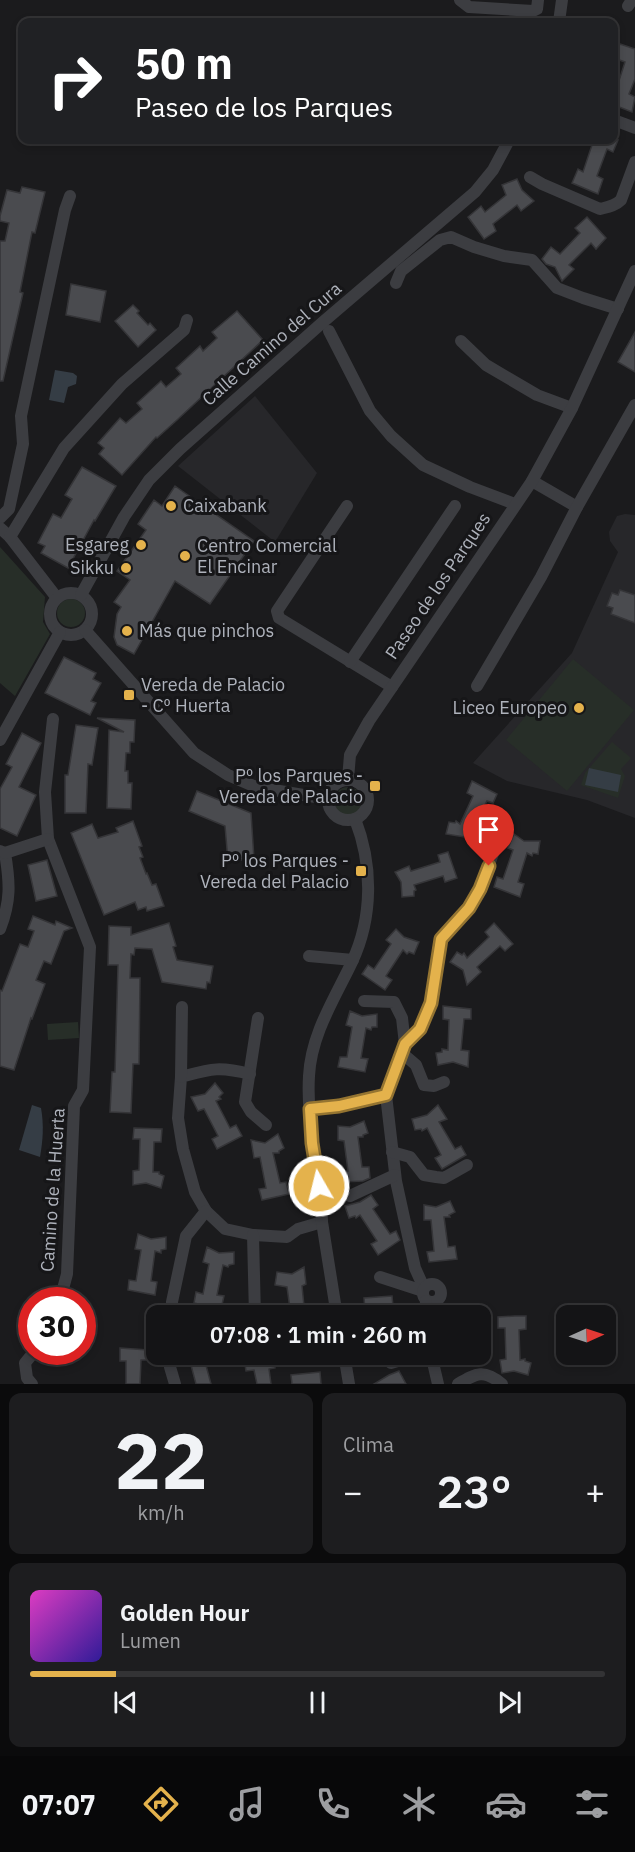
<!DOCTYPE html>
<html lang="es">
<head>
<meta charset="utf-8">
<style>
  :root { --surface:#141416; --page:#1d1d1f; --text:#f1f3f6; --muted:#9d9ea1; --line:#333335; --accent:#e4b24c }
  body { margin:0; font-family:"IBM Plex Sans",sans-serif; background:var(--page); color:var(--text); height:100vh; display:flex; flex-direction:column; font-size:22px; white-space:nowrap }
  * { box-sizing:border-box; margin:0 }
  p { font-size:20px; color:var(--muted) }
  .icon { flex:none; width:33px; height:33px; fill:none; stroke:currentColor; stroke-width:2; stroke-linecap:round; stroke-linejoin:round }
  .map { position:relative; height:1384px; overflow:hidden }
  .details { display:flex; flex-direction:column; gap:9px; padding:9px; background:#0b0b0c; flex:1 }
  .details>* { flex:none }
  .guide { position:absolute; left:18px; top:18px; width:600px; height:126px; border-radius:12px; box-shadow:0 3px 9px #0003,0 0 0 2px var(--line); background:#202124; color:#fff; overflow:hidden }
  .needle { width:39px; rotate:87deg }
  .tools { position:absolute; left:556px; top:1305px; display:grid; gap:12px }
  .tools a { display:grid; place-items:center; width:60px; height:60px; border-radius:12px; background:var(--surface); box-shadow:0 3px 9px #0003,0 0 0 2px var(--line); font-size:30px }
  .speed { position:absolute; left:18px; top:1287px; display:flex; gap:12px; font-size:30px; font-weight:700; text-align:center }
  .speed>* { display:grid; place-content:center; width:78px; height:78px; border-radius:50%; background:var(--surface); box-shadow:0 3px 9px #0003,0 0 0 2px var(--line); line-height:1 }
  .speed .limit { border:9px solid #d22; background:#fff; color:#111 }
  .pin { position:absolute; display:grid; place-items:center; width:51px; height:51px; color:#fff; margin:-62px -26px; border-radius:50% 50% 50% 0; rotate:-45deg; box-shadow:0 0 6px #0007 }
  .pin .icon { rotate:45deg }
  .me { position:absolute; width:66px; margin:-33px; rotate:352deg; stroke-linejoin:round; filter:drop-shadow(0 0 4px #0008) }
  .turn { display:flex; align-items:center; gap:21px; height:126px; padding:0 18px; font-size:27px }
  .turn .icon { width:78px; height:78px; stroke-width:2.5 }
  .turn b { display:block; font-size:42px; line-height:51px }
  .big { font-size:45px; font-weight:600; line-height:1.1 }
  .details .card { flex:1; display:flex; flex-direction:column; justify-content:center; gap:9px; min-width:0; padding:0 21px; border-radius:12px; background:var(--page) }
  .details .dial { align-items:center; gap:0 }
  .dial b { font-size:78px; line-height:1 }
  .song { display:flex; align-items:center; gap:18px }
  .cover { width:72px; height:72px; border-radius:9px; background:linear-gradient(135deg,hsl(310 70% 55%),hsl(250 70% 35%)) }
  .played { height:6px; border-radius:3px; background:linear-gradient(90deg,var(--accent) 15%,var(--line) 15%) }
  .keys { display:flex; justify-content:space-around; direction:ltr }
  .heat { display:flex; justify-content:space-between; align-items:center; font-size:33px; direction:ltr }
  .details .tiles { flex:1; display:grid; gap:9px; grid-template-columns:1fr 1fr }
  .card:last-child { grid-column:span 2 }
  .trip { position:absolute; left:146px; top:1305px; width:345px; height:60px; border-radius:12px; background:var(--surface); box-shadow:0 3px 9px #0003,0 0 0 2px var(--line); font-weight:600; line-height:60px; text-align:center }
  .tab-bar { display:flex; height:96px; justify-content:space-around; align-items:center; background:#080809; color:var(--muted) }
  .tab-bar .icon { width:42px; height:42px }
  .tab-bar .on { color:var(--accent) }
  .tab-bar b { font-size:27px; color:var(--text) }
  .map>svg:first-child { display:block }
</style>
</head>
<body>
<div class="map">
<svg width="635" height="1384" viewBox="0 0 635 1384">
  <rect width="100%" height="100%" fill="#1b1b1d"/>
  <g fill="#27272a">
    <path d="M255,396L317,473L275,542L178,466Z"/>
    <path d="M625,514L635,515V818L587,800L507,781L473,763L572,653L618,552L610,541L609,532L617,516Z"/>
  </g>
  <g fill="#272e28">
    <path d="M0,547L45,597L43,622L50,634L15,696L0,683Z"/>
    <circle cx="71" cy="613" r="14"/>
    <path d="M573,659L634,710L567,791L506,740Z"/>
    <path d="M612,742L631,758L621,769L625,776L618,798L581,785L585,773Z"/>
    <circle cx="348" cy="801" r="14"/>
    <path d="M78,1022L79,1038L48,1040L47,1024Z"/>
  </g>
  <g fill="#353d45">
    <path d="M55,370L73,373L77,376L76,384L68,387L64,403L49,400Z"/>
    <path d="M589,768L621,775L618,792L585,785Z"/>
    <path d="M32,1105L41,1108C44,1125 43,1140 40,1157L19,1150Z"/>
  </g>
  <g fill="#4a4b4f" stroke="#353538" stroke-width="1.5">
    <path d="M620,44L635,49V79L629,94L635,97L632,112L614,105V89L616,90L625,62L614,58Z"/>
    <path d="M589,140H618L613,152L607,149L597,176L603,179L598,194L572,183L578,169L583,172L593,142Z"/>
    <path d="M517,179L522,190L534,201L521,211L517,205L493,224L496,231L484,239L468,217L481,206L485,212L506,195L502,185Z"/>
    <path d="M22,187L45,192L35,233L32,232L20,292L23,293L3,381H0V241H5L9,223L0,221V216L7,190L20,193Z"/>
    <path d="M587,217L606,238L596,249L591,243L569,265L574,269L562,281L555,267L546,264L542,259L551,247L560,254L580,233L575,228Z"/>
    <path d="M71,284L106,291L100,322L66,315Z"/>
    <path d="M133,305L139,311L137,313L148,325L150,323L156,330L138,347L115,321Z"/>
    <path d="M237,311L263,340L177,420L157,438L156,437L122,475L99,454L104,448L98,443L120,418L126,423L142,409L137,403L161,381L166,387L181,374L176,368L200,346L203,351L217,338L212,332Z"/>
    <path d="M635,332V372L618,362Z"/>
    <path d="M82,467L116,486L95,521L94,520L68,568L41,553L45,546L38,543L53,514L61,518L72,499L65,495Z"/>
    <path d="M175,486L254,541L210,604L175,581L134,654L117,645L114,637L117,614L121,607L114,602L130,580L117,571L146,530L138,524L154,500L162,506Z"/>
    <path d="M620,590L635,595V623L611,614L613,608L607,606L612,593L618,595Z"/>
    <path d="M64,657L96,673L93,679L101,683L91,701L96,703L90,715L45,693Z"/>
    <path d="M97,718L135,720L134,742H130V753H126L125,771H128V783H132L131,809L107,808L109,730L124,732Z"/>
    <path d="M76,725L98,728L92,765L88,764L86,813H65V775H68Z"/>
    <path d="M22,733L41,743L19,787L36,795L17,836L0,828V789L12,767L6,764Z"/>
    <path d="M472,781L497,794L493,803L487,801L473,828L489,841L446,834L449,822L455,823L456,821L460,824L473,796L467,793Z"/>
    <path d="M197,791L251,813L254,859L228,861L225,826L189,811Z"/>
    <path d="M133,821L142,846L139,847L143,857L140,858L146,874L147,873L152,885L156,884L164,906L147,911L146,907L138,910L135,902L104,915L71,833L92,824L98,838L118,832L116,828Z"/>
    <path d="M514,834L524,841H540L538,854L533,853L532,856L527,853L518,882L524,884L520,897L494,887L497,877L503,879L513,850L508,848Z"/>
    <path d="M448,852L457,878L445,882L443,876L414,885L416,890L414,891V896L402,897L401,882L395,872L409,866L411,871L440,862L438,855Z"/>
    <path d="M47,860L57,896L36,901L28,865Z"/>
    <path d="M33,916L55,925L56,921L72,928L64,931L51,964L44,961L36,980L45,984L32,1019L31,1018L14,1070L0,1066V990L2,991L20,944L28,947L34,931L28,929Z"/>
    <path d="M169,923L176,946L173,947L177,960L213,966L210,983L207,982L206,989L162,982L152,949L135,948L134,955L131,954L130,978H140L139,1064H133L131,1113L110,1112L112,1072H115L118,965H108L109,926L131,927V935Z"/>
    <path d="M494,923L513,944L505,951L500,946L477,967L481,972L467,985L463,970L450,962L457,952L462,955L464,953L467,958L489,937L485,932Z"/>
    <path d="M396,929L404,937L419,942L414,954L409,952L407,954L403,950L386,976L392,980L385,990L362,974L368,965L374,969L391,944L386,940Z"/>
    <path d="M443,1006L471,1009V1019H464L461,1050L469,1051L468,1067L453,1062L438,1065L436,1053L442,1052V1049L448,1050L449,1020L443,1019Z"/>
    <path d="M350,1011L362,1016L377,1014V1027H372L371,1030L366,1028L361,1058L368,1059L365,1072L338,1067L340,1057H347L352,1027L346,1025Z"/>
    <path d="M215,1083L223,1093L219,1097L221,1099L216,1101L230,1128L236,1125L242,1136L217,1149L212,1139L218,1136L204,1109L198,1111L191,1097L205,1094Z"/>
    <path d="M438,1105L447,1119L439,1122L455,1149L461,1146L466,1155L442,1169L435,1158L441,1155L427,1128L422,1131L421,1129L415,1130L412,1119L427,1115Z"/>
    <path d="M364,1121L368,1133L363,1135V1137H358L362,1167H369L370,1178L363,1181L343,1182L341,1172L348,1171L344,1141L338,1140V1126L350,1127Z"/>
    <path d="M134,1128L162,1129L161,1142H154L153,1172H159V1174L164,1176L161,1188L146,1183L133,1185V1171L139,1170L140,1139H133Z"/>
    <path d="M278,1134L284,1148L279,1151V1153H273L280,1183L286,1182L289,1194L262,1200L259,1189L266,1188L260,1157L254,1158L251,1140L265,1143Z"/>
    <path d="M371,1195L378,1205L373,1209L390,1234L396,1231L400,1240L378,1255L371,1244L377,1241L360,1215L356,1218L355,1216L349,1218L345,1206L360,1202Z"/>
    <path d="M450,1201L455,1212L449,1215L450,1217H444L448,1247L455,1246L457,1259L429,1262L427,1252L434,1251L431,1220H424V1205L436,1207Z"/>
    <path d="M138,1234L151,1239L166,1237V1249L161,1250V1253L155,1251L151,1281L157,1282L155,1295L128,1290L129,1280L136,1281L141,1250L135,1249Z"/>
    <path d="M207,1247L219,1253L234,1252V1264L229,1265L228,1267L223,1265L217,1295L224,1296L221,1309L194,1303L196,1292L203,1294L209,1264L203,1262Z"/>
    <path d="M304,1267L306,1284L302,1286L305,1316H291L287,1287L275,1285L277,1272L292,1274Z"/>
    <path d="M392,1296L393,1306L386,1307L387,1316H372V1310L365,1311L364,1298Z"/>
    <path d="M515,1316H526V1329L519,1330L520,1360L525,1359V1361L531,1363L528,1375L514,1371L502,1373L500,1360L506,1359L505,1328H498V1317Z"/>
    <path d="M120,1348L148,1350V1360H141L140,1384H126V1361H120Z"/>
    <path d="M188,1354H203L211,1384H196Z"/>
    <path d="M265,1354H273L275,1368L269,1369L271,1384H257L254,1370L246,1371L244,1358Z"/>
    <path d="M399,1371L406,1384H374L389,1375Z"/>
    <path d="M320,1372L321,1384H292L291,1375Z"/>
  </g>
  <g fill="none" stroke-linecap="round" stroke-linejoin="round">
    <g stroke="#3c3d41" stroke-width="12">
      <path d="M460,0L469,7L533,11L537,9L538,0"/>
      <path d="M628,6L632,0"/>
      <path d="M559,22L562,0"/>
      <path d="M614,120L635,128"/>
      <path d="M530,177L542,184L600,209C608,207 615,206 621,200L635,162"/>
      <path d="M396,283L401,271L440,240L451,237L474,247L504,256L532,260L557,288L583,298L618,309"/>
      <path d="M329,331L370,411L391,436L423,465L470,487L515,504"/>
      <path d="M461,341L486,365L537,395L572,408"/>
      <path d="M532,481L577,507"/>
      <path d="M347,506L277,611L279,618L392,687"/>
      <path d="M0,518L9,509L23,444L21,416L65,210L70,196"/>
      <path d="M0,528L10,537L57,598"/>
      <path d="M10,537L64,448L122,384L184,330L187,320"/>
      <circle cx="71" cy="614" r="21"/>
      <path d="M81,595L124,517L149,480L180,449L323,322L475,192L493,170L509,140"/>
      <path d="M85,630L194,753L228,775L256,787L327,799"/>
      <path d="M350,662L455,506"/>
      <path d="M477,686L541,577L577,507L635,405"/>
      <path d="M53,719L45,792L48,839L90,947L83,1090L74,1106L67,1274L60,1300"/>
      <path d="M0,740L60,632"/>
      <path d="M348,779L350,755L369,721L532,481L572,408L635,271"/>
      <circle cx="348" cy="800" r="20"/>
      <path d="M0,851L5,853C10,883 11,901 0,929"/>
      <path d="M5,853L48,839"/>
      <path d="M309,956L353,960"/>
      <path d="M364,1001L394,1002L402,1018L405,1044L386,1095L396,1181L415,1268L424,1288"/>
      <path d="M258,1018L245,1102L251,1112L266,1125"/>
      <path d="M405,1044L420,1029L431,1003L441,938L469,908L480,889L505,821"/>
      <path d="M402,1053L416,1065L424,1085L434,1086L444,1082"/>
      <path d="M250,1074C218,1066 211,1069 181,1077L178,1118L183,1149L195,1192L206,1211L225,1229L253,1235L287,1237L298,1229L322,1222"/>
      <path d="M181,1077L182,1007"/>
      <path d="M310,1109L339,1106L386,1095"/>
      <path d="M392,1152L410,1157L424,1175L436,1177L444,1178L467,1165"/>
      <path d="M350,1196L395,1175"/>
      <path d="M253,1235L255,1316"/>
      <path d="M380,1277L423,1291"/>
      <circle cx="432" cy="1293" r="9"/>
      <path d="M172,1316V1302L186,1236L206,1211"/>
      <path d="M337,1316L322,1222C321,1174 306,1125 309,1076C311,1034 335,998 352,962C373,917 373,865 355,819"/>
      <path d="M425,1316L426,1301"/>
      <path d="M169,1354L170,1367L175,1384"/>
      <path d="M344,1354L349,1384"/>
      <path d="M431,1354L438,1384"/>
      <path d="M391,1363L422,1354"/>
      <path d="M32,1384L27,1378L25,1363L34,1352"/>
      <path d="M458,1384C477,1373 484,1369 502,1384"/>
    </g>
  </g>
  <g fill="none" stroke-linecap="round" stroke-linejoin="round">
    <g stroke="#947431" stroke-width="15">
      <path id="route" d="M319,1186L312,1143L310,1109L339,1106L386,1095L405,1044L420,1029L431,1003L441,939L469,908L480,889L489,866"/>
    </g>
    <use href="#route" stroke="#e4b24c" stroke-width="10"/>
  </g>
  <g fill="#e4b24c" stroke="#161618" stroke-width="2">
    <circle cx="171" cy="506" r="6"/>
    <circle cx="141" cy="545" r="6"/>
    <circle cx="185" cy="556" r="6"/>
    <circle cx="126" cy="568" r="6"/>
    <circle cx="127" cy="631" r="6"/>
    <rect x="123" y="689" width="12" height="12" rx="3"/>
    <circle cx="579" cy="708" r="6"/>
    <rect x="369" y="780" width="12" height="12" rx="3"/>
    <rect x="355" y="865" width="12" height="12" rx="3"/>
  </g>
  <g text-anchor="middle" stroke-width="6" stroke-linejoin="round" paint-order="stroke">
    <g font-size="18" fill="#aeb2bb" stroke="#161618">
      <text transform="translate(272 344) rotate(-41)" y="6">Calle Camino del Cura</text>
      <text transform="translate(438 586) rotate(-56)" y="6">Paseo de los Parques</text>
      <text transform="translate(53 1190) rotate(-86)" y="6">Camino de la Huerta</text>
    </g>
    <g font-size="18" fill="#aeb2bb" stroke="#161618" text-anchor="end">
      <text x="183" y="512" text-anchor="start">Caixabank</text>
      <text x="129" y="551">Esgareg</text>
      <text x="197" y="552" text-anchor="start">Centro Comercial<tspan x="197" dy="21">El Encinar</tspan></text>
      <text x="114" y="574">Sikku</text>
      <text x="139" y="637" text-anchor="start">Más que pinchos</text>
      <text x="141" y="691" text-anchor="start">Vereda de Palacio<tspan x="141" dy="21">- Cº Huerta</tspan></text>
      <text x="567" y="714">Liceo Europeo</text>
      <text x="363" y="782">Pº los Parques -<tspan x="363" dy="21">Vereda de Palacio</tspan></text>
      <text x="349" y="867">Pº los Parques -<tspan x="349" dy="21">Vereda del Palacio</tspan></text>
    </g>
  </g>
</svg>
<div class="tools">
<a><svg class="needle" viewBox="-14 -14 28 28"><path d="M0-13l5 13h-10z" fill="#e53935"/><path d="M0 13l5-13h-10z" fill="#9d9ea1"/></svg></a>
</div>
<div class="speed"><div class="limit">30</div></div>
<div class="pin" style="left:489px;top:866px;background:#d93025"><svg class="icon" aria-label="arrive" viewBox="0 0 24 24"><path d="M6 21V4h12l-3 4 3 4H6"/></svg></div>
<svg class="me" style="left:319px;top:1186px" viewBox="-20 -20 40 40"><circle r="17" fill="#e4b24c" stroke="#fff" stroke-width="3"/><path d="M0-11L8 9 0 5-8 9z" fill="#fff"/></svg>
<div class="trip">07:08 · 1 min · 260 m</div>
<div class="guide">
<div class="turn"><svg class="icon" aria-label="right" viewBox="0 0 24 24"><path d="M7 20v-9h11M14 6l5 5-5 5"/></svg><div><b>50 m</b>Paseo de los Parques</div></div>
</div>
</div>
<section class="details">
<div class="tiles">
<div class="card dial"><b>22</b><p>km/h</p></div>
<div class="card"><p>Clima</p>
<div class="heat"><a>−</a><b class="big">23°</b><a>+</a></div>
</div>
<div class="card">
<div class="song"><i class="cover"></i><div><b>Golden Hour</b><p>Lumen</p></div></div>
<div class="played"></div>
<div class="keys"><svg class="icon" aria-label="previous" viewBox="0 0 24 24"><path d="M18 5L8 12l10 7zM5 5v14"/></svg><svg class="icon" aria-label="pause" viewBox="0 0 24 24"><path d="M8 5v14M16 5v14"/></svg><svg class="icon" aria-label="next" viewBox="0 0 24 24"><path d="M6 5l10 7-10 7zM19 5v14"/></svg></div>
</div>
</div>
</section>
<nav class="tab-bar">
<b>07:07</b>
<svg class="icon on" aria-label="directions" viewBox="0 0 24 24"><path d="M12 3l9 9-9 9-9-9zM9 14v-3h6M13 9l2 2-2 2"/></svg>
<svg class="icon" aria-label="music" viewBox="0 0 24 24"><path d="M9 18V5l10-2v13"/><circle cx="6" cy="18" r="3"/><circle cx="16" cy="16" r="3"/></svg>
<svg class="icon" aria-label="phone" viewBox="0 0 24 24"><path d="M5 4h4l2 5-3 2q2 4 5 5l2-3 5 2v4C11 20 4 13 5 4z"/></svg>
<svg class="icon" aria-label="climate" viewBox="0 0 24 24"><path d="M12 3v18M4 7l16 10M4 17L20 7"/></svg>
<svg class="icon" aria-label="car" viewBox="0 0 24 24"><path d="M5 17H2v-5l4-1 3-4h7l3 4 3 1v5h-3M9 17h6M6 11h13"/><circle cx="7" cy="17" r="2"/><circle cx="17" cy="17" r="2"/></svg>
<svg class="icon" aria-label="filters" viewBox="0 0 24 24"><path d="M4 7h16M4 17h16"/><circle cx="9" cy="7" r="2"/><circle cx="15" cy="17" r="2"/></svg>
</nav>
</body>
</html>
